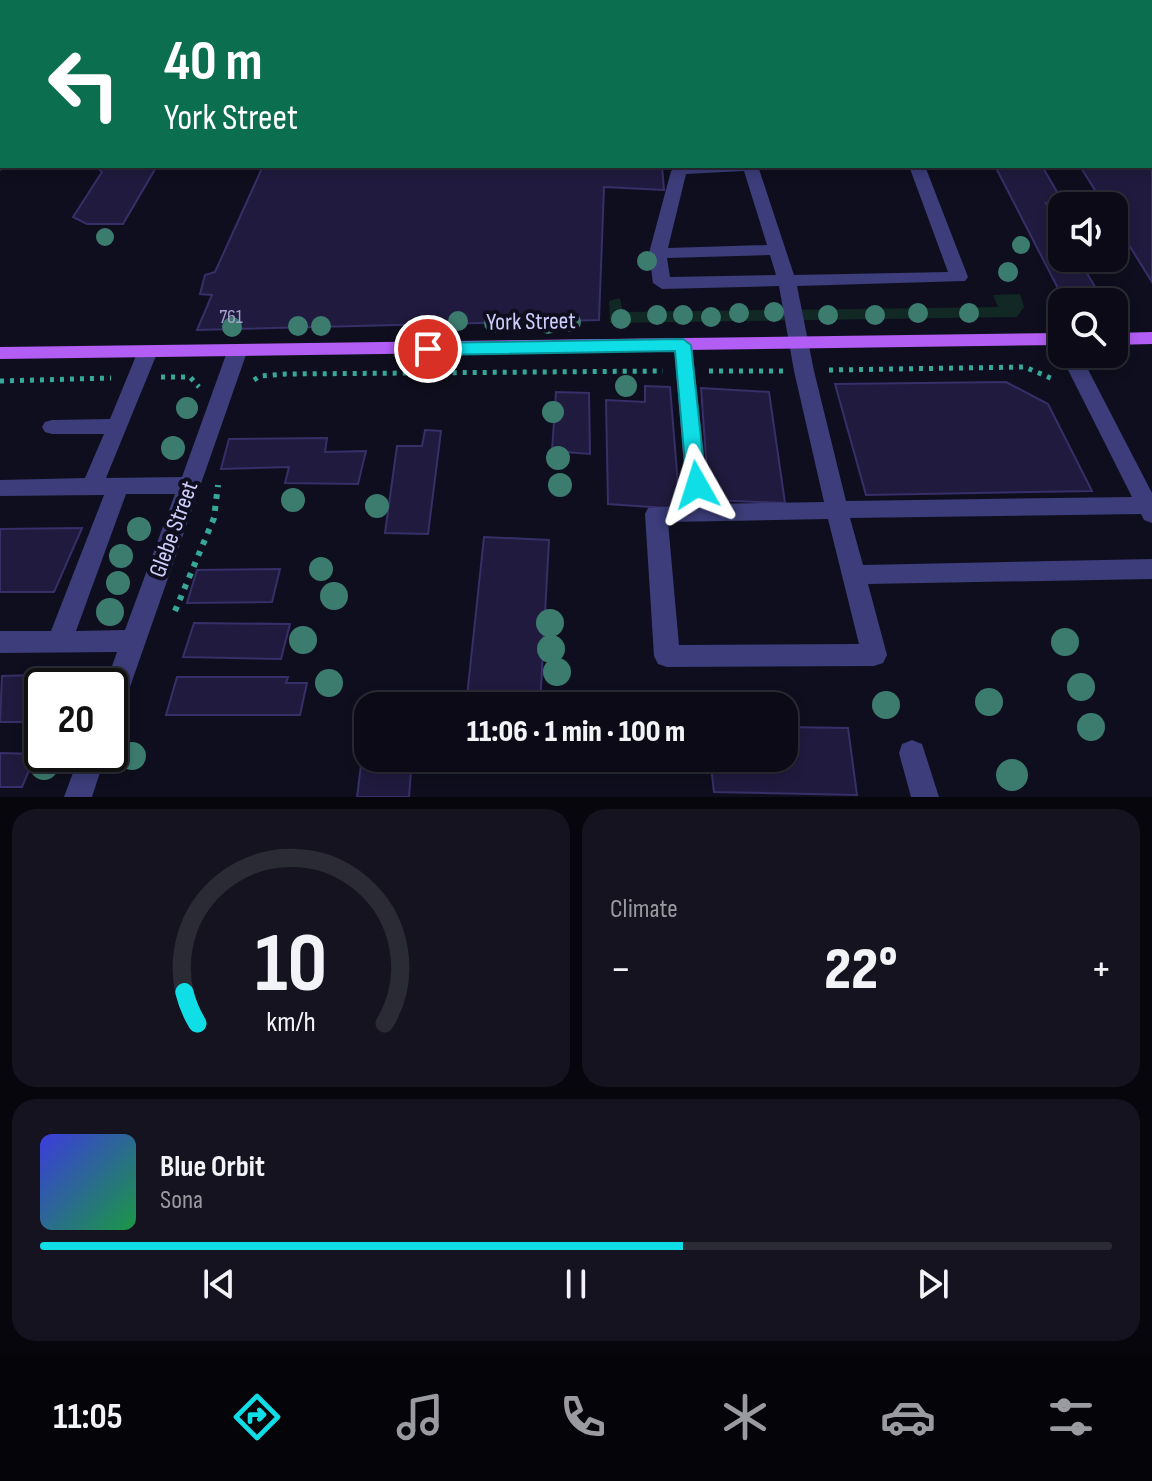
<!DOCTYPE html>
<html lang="en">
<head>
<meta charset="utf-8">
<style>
  :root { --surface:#0b0a16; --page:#14131f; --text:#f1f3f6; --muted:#9a9aa1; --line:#2b2b35; --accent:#10dee6 }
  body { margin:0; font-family:"Sofia Sans Condensed",sans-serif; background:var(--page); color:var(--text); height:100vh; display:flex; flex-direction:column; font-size:30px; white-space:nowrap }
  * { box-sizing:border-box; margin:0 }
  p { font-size:26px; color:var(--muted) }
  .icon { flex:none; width:44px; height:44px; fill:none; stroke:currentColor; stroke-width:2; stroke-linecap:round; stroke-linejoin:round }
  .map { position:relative; height:797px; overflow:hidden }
  .side { display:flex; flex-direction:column; gap:12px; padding:12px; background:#06060c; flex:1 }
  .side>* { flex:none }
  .top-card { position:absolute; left:0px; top:0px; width:1152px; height:168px; box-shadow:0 4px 12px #0003,0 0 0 2px var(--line); background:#0b6e4f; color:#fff; overflow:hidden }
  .buttons { position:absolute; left:1048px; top:192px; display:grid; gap:16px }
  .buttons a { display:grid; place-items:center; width:80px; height:80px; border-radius:16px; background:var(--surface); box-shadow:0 4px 12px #0003,0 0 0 2px var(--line); font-size:40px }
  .speed { position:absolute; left:24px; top:668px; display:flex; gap:16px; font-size:40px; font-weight:700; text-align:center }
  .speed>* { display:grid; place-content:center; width:104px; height:104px; border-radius:50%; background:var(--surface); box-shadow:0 4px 12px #0003,0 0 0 2px var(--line); line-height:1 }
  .speed .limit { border:4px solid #111; border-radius:12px; background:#fff; color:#111 }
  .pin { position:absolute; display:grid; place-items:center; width:68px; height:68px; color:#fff; margin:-34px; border:4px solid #fff; border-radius:50%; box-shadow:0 2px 8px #0007 }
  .me { position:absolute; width:88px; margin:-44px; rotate:354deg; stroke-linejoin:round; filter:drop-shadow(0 0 6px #0008) }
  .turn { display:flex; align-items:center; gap:28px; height:168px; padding:0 32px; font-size:36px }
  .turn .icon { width:104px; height:104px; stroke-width:2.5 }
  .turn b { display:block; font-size:56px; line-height:68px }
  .big { font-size:60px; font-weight:800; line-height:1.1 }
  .side .tile { flex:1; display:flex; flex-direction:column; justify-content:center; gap:12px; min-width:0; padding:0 28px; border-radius:24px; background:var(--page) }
  .side .dial { align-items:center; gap:0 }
  .dial svg { height:208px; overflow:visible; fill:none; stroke:var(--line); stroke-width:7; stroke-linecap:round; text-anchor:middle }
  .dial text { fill:var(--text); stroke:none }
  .song { display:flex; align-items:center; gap:24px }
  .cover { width:96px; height:96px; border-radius:12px; background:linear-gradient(135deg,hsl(240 70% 55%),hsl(140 70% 35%)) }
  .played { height:8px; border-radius:4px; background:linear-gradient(90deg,var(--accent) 60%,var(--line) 60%) }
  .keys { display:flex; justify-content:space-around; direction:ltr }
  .heat { display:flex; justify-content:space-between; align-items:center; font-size:44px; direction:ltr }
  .side .tiles { flex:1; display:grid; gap:12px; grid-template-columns:1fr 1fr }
  .tile:last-child { grid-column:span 2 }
  .trip { position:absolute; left:354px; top:692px; width:444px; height:80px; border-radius:24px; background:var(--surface); box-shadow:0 4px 12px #0003,0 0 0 2px var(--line); font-weight:800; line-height:80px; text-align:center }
  .tabs { display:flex; height:128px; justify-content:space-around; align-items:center; background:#040409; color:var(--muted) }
  .tabs .icon { width:56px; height:56px }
  .tabs .on { color:var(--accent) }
  .tabs b { font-size:36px; color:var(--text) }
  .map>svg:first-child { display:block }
</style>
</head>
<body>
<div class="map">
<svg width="1152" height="797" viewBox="0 0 1152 797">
  <rect width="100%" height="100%" fill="#0f0e1e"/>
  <path fill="#112825" d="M1020,294L1024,307L1017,317L610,323L609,301L620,298L623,312L998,307L993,295Z"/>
  <g fill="#201b3e" stroke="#362f68" stroke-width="2">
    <path d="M96,166H157L123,224H87L73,217L102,172Z"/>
    <path d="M263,166H662L664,190L604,187L599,320L197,330L212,295L200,294L205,275L215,272Z"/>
    <path d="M995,166H1042L1064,204L1046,203L1062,230V258H1078L1104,302H1065Z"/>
    <path d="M1080,166L1152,169V282L1114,221V206H1105Z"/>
    <path d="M1006,382L1048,404L1092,491L866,495L835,384Z"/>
    <path d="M645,386L670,387L680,509L608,504L606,400L645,402Z"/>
    <path d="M701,388L769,392L785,503L709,500Z"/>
    <path d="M556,392L589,393L590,454L552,451Z"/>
    <path d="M425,430L441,431L428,534L385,533L397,446H422Z"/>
    <path d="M327,438L325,452L366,451L358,484L285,483L289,467L221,469L229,439Z"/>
    <path d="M82,528L54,592H0V529Z"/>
    <path d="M484,537L549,540L540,706H466Z"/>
    <path d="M280,569L272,602L187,603L197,570Z"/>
    <path d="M194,623L290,624L281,659L183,657Z"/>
    <path d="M36,675L34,682H56L55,686H42L41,722H0L2,676Z"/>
    <path d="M177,677H288L286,683H307L300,715H166Z"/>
    <path d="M784,727L848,728L857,795L714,792L710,758H784Z"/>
    <path d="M365,733H368V758H412L409,797H357Z"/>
    <path d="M0,753L36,754L22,787H0Z"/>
  </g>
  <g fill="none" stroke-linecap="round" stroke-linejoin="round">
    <g stroke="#36a89a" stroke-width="5" stroke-dasharray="4 6" stroke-linecap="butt">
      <path d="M829,370L1025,367L1055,380"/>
      <path d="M709,371H783"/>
      <path d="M161,377H190L199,387"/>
      <path d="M254,380L260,376L286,374L663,371"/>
      <path d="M0,381L111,378"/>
    </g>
    <g stroke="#36a89a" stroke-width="6" stroke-dasharray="5 7" stroke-linecap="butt">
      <path d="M175,611L214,518L218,485"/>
      <path d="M119,748L126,727"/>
    </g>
    <g fill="#3c3d7a" fill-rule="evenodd">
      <path d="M342,0H365L366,2H343Z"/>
      <rect x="1150" y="55" width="2" height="8"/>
      <rect x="0" y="82" width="2" height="8"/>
      <rect x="0" y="113" width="2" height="8"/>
      <path d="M2,158V166H8L0,171Z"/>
      <path d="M680,166H758L794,275L948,272L909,166H925L968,277L965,281L797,286L814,371L846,501L1132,497L1060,354L1062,351V354H1080L1152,493V523L1144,520L1141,514L850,518L863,565L1152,559V579L868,584L887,655L883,663L874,666L667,667L658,664L654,656L645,514L648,508L687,505L674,345L676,341H690L692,345L709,504L824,502L794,371L779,286L662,289L653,283L649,253L671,171ZM744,171L767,245L668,248L686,174ZM770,255L776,275L670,277L667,258ZM828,519L859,644L679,645L668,522Z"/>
      <path d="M148,345L158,351L106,478L182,477L227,352L237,346L247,352L123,707L119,715L110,719V686H105L117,652L0,653V631H51L104,495L0,496V480L85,478L104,434H52L45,432L42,427L45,422L52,420L110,419L138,351ZM126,494H175L125,630L76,631Z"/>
      <path d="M912,740L922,744L939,797H911L899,753L902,744Z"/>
      <path d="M80,754H106L92,797H64Z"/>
    </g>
    <g fill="#b25df4" fill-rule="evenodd">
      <path d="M1152,332V344L1114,345V333Z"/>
      <path d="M1062,333V345L0,359V347Z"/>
    </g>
    <g stroke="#10dee6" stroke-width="4" stroke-dasharray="8 7" stroke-linecap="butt">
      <path d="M0,0L10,2"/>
      <path d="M31,0L42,2"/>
    </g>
  </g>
  <g fill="#3c7c6f">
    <circle cx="105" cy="237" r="9"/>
    <circle cx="1021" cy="245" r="9"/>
    <circle cx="647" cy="261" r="10"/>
    <circle cx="1008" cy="272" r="10"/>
    <circle cx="774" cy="312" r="10"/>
    <circle cx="739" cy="313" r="10"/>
    <circle cx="918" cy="313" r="10"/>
    <circle cx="969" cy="313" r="10"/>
    <circle cx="657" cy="315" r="10"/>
    <circle cx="683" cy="315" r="10"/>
    <circle cx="828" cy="315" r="10"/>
    <circle cx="875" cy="315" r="10"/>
    <circle cx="711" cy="317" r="10"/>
    <circle cx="621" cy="319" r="10"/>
    <circle cx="458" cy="321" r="10"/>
    <circle cx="571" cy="322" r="10"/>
    <circle cx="494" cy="323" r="10"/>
    <circle cx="548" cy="324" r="10"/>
    <circle cx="298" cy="326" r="10"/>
    <circle cx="321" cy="326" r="10"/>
    <circle cx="425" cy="326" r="10"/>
    <circle cx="232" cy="327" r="10"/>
    <circle cx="626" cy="386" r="11"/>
    <circle cx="187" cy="408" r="11"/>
    <circle cx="553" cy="412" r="11"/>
    <circle cx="173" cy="448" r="12"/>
    <circle cx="558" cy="458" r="12"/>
    <circle cx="560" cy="485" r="12"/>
    <circle cx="293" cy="500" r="12"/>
    <circle cx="377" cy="506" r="12"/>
    <circle cx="139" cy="529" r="12"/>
    <circle cx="121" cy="556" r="12"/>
    <circle cx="321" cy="569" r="12"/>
    <circle cx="118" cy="583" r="12"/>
    <circle cx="334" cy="596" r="14"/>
    <circle cx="110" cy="612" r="14"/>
    <circle cx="550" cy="623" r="14"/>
    <circle cx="303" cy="640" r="14"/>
    <circle cx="1065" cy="642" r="14"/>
    <circle cx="551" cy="649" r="14"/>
    <circle cx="557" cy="672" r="14"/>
    <circle cx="329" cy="683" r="14"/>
    <circle cx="1081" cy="687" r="14"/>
    <circle cx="989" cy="702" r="14"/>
    <circle cx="886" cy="705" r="14"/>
    <circle cx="1091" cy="727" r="14"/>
    <circle cx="132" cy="756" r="14"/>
    <circle cx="44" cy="766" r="14"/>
    <circle cx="1012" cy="775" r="16"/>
  </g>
  <path fill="#10dee6" stroke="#0a9096" stroke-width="2" d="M683,339L691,345L706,485L704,490H690L687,485L675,351L428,355L419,349L428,343Z"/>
  <g text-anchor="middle" stroke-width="8" stroke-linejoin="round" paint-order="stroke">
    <g font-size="20" fill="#a4a1cc">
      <text x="231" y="323">761</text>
    </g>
    <g font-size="24" fill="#d0cefc" stroke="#0f0e1e">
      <text transform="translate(531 321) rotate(-1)" y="8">York Street</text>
      <text transform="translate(173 529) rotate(-70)" y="8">Glebe Street</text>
    </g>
  </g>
</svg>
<div class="buttons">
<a><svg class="icon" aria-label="sound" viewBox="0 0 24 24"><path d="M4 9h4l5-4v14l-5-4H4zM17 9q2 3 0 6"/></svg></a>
<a><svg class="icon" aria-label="search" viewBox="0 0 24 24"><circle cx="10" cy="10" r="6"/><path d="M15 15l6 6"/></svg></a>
</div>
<div class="speed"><div class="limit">20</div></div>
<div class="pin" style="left:428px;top:349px;background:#d93025"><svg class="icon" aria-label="arrive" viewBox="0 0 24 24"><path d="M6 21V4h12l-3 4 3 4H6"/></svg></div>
<svg class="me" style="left:697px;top:485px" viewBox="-20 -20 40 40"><path d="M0-17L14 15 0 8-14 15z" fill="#10dee6" stroke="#fff" stroke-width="4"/></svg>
<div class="trip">11:06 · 1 min · 100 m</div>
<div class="top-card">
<div class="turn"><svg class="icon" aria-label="left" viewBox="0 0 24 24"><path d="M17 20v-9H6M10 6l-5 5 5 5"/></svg><div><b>40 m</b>York Street</div></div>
</div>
</div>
<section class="side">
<div class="tiles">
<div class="tile dial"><svg viewBox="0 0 100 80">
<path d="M14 69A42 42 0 1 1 86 69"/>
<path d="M14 69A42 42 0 0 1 9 57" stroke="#10dee6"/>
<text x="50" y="56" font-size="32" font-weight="700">10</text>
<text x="50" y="72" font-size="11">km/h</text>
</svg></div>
<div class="tile"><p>Climate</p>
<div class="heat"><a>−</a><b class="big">22°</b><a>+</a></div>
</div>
<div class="tile">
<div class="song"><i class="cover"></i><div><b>Blue Orbit</b><p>Sona</p></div></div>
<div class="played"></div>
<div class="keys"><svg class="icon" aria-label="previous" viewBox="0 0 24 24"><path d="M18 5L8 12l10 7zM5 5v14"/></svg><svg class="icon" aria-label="pause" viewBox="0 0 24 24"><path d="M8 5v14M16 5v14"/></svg><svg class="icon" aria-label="next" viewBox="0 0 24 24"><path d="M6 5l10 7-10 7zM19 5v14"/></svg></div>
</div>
</div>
</section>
<nav class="tabs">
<b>11:05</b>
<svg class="icon on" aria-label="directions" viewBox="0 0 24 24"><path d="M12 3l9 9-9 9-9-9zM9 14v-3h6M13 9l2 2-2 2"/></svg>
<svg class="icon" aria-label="music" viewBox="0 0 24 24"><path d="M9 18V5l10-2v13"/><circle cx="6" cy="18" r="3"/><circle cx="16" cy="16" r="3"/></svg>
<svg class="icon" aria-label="phone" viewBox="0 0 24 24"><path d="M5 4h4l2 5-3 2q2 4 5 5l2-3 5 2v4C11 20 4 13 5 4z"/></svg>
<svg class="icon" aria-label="climate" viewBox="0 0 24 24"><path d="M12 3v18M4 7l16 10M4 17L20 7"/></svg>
<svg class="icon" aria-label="car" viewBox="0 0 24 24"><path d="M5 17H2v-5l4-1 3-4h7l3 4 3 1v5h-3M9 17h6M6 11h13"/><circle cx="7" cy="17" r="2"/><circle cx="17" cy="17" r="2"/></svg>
<svg class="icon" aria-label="filters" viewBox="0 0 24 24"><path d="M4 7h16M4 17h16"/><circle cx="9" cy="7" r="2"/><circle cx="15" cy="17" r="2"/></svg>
</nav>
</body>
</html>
